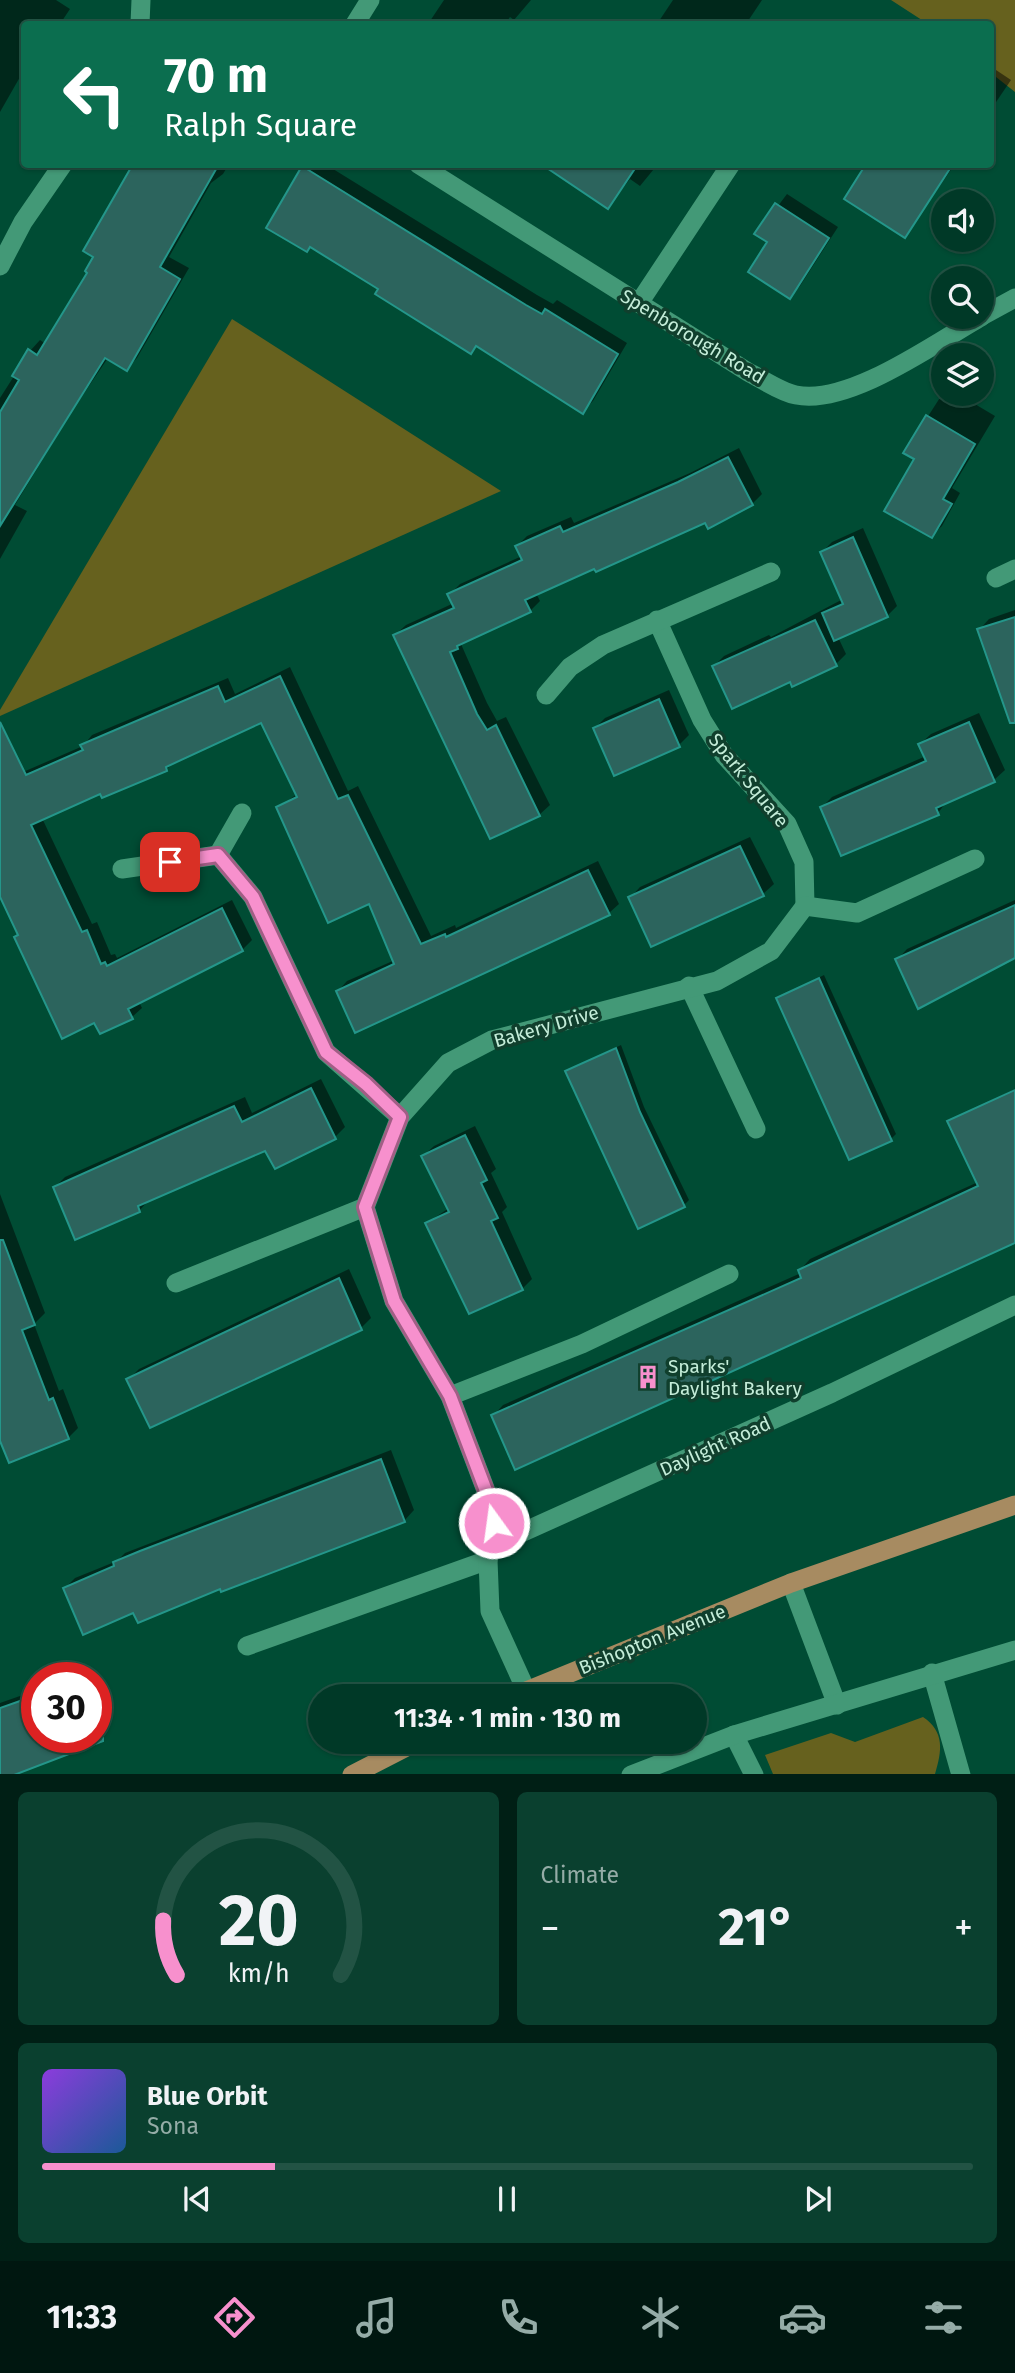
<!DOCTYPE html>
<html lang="en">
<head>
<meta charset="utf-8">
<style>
  :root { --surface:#003927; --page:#0a402f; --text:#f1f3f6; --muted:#95aca7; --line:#225344; --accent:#f790cd }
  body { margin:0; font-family:"Fira Sans",sans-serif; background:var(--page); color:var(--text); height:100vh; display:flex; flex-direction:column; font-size:26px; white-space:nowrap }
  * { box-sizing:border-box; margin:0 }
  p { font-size:23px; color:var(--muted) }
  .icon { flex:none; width:38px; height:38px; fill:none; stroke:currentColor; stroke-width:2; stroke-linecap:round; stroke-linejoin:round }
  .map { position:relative; height:1774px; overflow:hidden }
  .sheet { display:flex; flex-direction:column; gap:18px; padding:18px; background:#001f15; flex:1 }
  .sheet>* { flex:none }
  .hud { position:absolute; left:21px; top:21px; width:973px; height:147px; border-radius:7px; box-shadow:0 2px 5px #0004,0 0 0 2px var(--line); background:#0b6e4f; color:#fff; overflow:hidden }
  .controls { position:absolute; left:931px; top:189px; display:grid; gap:14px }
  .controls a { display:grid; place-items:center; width:63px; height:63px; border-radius:50%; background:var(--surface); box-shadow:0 2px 5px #0004,0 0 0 2px var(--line); font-size:35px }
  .speed { position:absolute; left:21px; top:1662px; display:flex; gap:14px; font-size:35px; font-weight:700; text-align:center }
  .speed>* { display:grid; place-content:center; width:91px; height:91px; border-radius:50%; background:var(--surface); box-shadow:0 2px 5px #0004,0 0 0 2px var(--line); line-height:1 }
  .speed .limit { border:10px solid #d22; background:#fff; color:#111 }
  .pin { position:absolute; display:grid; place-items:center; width:60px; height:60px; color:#fff; margin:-30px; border-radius:14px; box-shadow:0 4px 10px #0006 }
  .me { position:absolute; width:77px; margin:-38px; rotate:346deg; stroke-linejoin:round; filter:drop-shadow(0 0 5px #0008) }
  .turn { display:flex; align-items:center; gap:24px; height:147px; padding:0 28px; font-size:32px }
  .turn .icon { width:91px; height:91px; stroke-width:2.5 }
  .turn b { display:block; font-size:49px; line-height:60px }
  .big { font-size:52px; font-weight:700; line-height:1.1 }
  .sheet .card { flex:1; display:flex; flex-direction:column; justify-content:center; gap:10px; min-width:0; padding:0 24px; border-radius:10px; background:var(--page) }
  .sheet .dial { align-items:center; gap:0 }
  .dial svg { height:182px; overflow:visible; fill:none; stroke:var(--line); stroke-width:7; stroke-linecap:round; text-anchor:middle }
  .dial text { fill:var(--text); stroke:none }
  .song { display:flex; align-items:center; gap:21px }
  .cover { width:84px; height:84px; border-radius:10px; background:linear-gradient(135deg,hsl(270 70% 55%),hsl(210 70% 35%)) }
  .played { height:7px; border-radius:4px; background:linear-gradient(90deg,var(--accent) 25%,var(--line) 25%) }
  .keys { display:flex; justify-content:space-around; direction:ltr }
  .heat { display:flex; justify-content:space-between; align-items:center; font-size:38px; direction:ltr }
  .sheet .tiles { flex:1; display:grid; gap:18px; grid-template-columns:1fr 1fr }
  .card:last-child { grid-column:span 2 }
  .trip { position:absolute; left:308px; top:1684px; width:399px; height:70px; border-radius:35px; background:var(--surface); box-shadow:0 2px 5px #0004,0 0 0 2px var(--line); font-weight:700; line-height:70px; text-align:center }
  .tab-bar { display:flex; height:112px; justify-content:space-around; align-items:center; background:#001710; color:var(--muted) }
  .tab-bar .icon { width:49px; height:49px }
  .tab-bar .on { color:var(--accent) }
  .tab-bar b { font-size:32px; color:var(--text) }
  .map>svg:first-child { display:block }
</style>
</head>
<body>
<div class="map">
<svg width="1015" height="1775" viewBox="0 0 1015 1775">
  <rect width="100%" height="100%" fill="#004c34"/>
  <g fill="#66611e">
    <path d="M891,0H1015V92L991,73L990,24H928Z"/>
    <path d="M232,319L501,491L0,716V710Z"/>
    <path d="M923,1717C945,1732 942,1751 935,1774H773L765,1755L831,1733L855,1742Z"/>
  </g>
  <g fill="#0007">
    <path d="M0,0H56L70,9L60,24H24V70L0,112Z"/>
    <path d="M444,0H531L514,20L510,17L505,24H428Z"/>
    <path d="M673,0H762L746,24H657Z"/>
    <path d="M990,66L1011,80L990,111Z"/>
    <path d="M136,164H229L223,174L211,183L169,257L189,268L137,358L126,369L108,358L74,408L15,505L27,511L0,559V398L30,351L40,340L46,344L89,272Z"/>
    <path d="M306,164H325L537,295L553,304L557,300L627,343L593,401L583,411L477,345L471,352L380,289L303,167Z"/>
    <path d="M581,164H658L640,186L630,179L608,207Z"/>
    <path d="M869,164H955L905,236Z"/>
    <path d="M787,194L838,227L800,286L790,296L770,242L757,234Z"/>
    <path d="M943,393L958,394L995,416L952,488L960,493L942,526L931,536L916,459L905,452Z"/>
    <path d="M739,448L762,494L752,504L706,520L536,593L540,601L530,611L461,644L487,703L497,721L506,717L550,805L539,815L395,635L406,625L454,603L450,594L460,584L522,556L517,546L527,536L571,517L574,523L690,473Z"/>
    <path d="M863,528L897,606L887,616L838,637L846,654L836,664L790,679L714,666L724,656L769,635L771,637L843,599L822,552L832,542Z"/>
    <path d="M1015,610V668L979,630L989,619Z"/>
    <path d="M290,667L348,791L358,786L431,936L455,925L456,928L598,861L619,904L609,913L338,991L347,981L395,960L370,902L278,808L297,794L262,721L175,761L166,770L101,792L42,818L92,924L97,922L111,955L115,954L117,958L232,900L252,940L242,950L139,1002L142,1008L132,1017L100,1032L95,1021L20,933L0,893V782L83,746L92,735L228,678L235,694Z"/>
    <path d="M669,690L689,735L679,745L595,728L605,718Z"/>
    <path d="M979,713L1005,770L994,780L947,801L938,813L822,807L832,797L926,756L920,744L931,734Z"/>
    <path d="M750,837L774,884L763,894L652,944L630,898L640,887Z"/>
    <path d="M1015,900V958L919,1006L897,960L907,949Z"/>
    <path d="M824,975L896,1134L891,1139L778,998Z"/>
    <path d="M621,1045L644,1107L689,1200L684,1205L567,1071Z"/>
    <path d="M321,1079L345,1127L335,1137L275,1167L266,1149L149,1200L139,1211L55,1187L65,1177L245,1097L252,1113Z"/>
    <path d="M1015,1089V1239L493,1416L503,1405L801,1273L800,1270L810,1259L978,1182L949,1121Z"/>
    <path d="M475,1126L496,1169L491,1173L507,1207L502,1212L532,1279L522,1289L427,1223L449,1208L423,1156L434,1146Z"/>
    <path d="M0,1194L45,1313L34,1324L59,1391L63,1389L78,1428L68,1438L0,1436Z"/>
    <path d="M349,1269L371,1318L361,1328L129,1379L139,1369Z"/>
    <path d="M391,1450L414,1510L404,1521L221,1587L134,1611L65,1588L75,1578L117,1561L125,1553Z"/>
    <path d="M37,1690V1738H71L74,1744L0,1775V1703Z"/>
  </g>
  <g fill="#2c645d" stroke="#24968a" stroke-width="2">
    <path d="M133,164H219L160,267L180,279L127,371L105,358L0,526V412L19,380L12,376L28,349L37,355L87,273L85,271L93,257L83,251Z"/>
    <path d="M541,164H638L608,209Z"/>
    <path d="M866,164H953L905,238L844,199Z"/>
    <path d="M302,166L526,305L542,314L545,309L618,354L583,414L476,346L471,354L375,294L378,289L310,247L307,252L266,228Z"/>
    <path d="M775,203L829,238L790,299L748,272L767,242L754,234Z"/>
    <path d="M926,415L975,444L943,499L952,504L932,538L884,511L914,459L903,453Z"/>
    <path d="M728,457L753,505L708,529L705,523L596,572L594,569L525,600L531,612L457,646L458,649L450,652L477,714L487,730L496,725L540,816L490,839L393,635L454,608L447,594L522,560L515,546L560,526L563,532L678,482Z"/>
    <path d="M853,537L888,617L834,641L822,613L843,604L820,552Z"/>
    <path d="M1015,617V723H1010L977,629Z"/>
    <path d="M815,620L837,666L792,687L790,682L732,709L712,666Z"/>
    <path d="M280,676L338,799L348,795L421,944L445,934L446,937L588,870L610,915L355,1033L336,991L394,964L369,904L328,923L276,807L297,797L261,723L166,767L167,771L102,798L100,794L31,825L82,932L87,930L101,964L105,962L107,966L222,908L243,951L128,1009L133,1019L100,1034L94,1023L62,1039L14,937L18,935L0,897V722L26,775L83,750L80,745L218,686L225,702Z"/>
    <path d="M659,699L680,747L614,776L593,728Z"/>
    <path d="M969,722L995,782L936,808L939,815L841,856L820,807L926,761L918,744Z"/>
    <path d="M740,846L764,896L651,947L628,897Z"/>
    <path d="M1015,905V958L918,1009L895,959Z"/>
    <path d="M819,978L892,1141L849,1160L776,998Z"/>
    <path d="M616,1048L640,1112L685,1207L638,1229L565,1071Z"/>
    <path d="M311,1088L336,1139L275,1169L265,1151L138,1206L140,1212L75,1240L53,1187L234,1106L242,1122Z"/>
    <path d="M1015,1090V1243L515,1470L491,1415L801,1278L798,1270L978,1186L947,1121Z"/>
    <path d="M465,1135L487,1180L481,1183L498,1218L491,1221L523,1290L469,1314L425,1223L449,1212L421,1156Z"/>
    <path d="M0,1240H3L35,1325L22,1330L49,1400L53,1398L69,1439L9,1463L0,1441Z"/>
    <path d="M339,1278L362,1330L150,1428L126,1379Z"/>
    <path d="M381,1459L405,1522L221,1592L220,1589L138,1623L133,1613L83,1635L63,1588L114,1566L113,1562L140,1551Z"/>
    <path d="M37,1695V1738H103V1741L14,1775H0V1708Z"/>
  </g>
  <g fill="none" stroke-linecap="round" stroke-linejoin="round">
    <g stroke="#439977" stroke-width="19">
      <path d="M140,24L141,0"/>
      <path d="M355,24L370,0"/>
      <path d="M418,164L748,372C762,379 780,392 796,395C849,406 935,343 981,317"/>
      <path d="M0,266L23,222L63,164"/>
      <path d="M639,303L731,164"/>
      <path d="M982,316L1015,298"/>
      <path d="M996,578L1015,569"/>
      <path d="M657,620L702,720L724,755L787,824L804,862L805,906"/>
      <path d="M546,695L570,667L603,645L771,572"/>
      <path d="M218,855L242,813"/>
      <path d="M122,869L218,855L253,897L326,1052L400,1117"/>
      <path d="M689,986L756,1129"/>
      <path d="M176,1283L365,1207"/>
      <path d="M450,1396L582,1344L729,1274"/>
      <path d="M490,1547L832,1393L1015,1305"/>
      <path d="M791,1583L837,1705"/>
      <path d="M247,1646L488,1560"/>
      <path d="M932,1673L961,1775"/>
      <path d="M526,1690L490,1611L488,1560L494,1523L488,1496L450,1396L394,1301L365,1207L400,1117L448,1063L492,1040L717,981L771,951L805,906L857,913L975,859"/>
      <path d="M734,1735L754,1775"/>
      <path d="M631,1775L734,1735L1015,1650"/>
    </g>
    <g stroke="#a78b61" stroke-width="19">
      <path d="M514,1696L791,1583L1015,1505"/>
      <path d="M352,1775L418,1741"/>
    </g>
  </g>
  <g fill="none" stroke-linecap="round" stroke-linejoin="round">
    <g stroke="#a15e85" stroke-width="18">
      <path id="route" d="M170,862L218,855L253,897L326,1052L366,1084L400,1117L365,1207L394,1301L450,1396L488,1496L494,1523"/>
    </g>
    <use href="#route" stroke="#f790cd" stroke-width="12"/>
  </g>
  <defs>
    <g id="building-bare" transform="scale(1.89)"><path d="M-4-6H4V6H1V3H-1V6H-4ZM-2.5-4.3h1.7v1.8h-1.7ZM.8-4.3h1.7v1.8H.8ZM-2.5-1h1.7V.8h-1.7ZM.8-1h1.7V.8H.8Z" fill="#f790cd" stroke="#103f2d" stroke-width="2.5" paint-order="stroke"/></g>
  </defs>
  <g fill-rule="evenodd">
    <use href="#building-bare" x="648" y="1377"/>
  </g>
  <g text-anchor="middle" stroke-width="7" stroke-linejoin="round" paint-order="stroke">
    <g font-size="19" fill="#c4edd9" stroke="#103f2d">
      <text transform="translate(693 336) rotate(31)" y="7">Spenborough Road</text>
      <text transform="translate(749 780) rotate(51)" y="7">Spark Square</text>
      <text transform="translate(546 1026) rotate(-16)" y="7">Bakery Drive</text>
      <text transform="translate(715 1446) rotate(-24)" y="7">Daylight Road</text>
      <text transform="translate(652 1639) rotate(-22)" y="7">Bishopton Avenue</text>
    </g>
    <g font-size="19" fill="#c4edd9" stroke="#103f2d" text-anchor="start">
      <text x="668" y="1373">Sparks'<tspan x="668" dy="22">Daylight Bakery</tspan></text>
    </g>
  </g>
</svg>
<div class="controls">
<a><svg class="icon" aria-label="sound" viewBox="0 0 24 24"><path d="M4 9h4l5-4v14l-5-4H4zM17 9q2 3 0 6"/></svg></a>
<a><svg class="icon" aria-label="search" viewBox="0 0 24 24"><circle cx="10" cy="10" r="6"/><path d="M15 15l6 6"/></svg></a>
<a><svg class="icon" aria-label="layers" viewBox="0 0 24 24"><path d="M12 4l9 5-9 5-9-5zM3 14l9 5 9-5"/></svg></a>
</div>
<div class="speed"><div class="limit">30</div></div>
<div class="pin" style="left:170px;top:862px;background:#d93025"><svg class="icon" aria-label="arrive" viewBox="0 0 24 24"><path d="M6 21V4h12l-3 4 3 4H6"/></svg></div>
<svg class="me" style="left:494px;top:1523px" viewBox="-20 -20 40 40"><circle r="17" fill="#f790cd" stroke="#fff" stroke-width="3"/><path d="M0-11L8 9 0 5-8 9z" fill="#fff"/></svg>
<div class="trip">11:34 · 1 min · 130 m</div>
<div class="hud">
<div class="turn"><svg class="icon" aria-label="left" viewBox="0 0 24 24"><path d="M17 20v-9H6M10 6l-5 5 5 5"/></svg><div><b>70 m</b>Ralph Square</div></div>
</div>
</div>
<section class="sheet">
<div class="tiles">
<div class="card dial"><svg viewBox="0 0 100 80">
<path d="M14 69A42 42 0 1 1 86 69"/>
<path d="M14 69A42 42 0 0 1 8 45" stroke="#f790cd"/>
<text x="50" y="56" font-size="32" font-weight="700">20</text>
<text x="50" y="72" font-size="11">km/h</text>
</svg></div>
<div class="card"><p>Climate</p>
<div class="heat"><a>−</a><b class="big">21°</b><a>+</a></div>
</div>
<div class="card">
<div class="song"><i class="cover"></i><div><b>Blue Orbit</b><p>Sona</p></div></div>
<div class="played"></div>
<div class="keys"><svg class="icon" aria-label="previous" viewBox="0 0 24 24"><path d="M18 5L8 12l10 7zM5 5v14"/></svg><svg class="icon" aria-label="pause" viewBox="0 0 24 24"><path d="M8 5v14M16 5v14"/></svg><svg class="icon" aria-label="next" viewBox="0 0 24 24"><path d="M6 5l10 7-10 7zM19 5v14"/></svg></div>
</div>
</div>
</section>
<nav class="tab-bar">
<b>11:33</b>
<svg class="icon on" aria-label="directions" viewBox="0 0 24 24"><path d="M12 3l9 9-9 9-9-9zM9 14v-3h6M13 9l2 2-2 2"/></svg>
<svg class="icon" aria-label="music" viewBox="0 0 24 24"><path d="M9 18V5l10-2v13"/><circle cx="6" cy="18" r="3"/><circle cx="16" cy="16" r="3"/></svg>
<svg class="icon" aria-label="phone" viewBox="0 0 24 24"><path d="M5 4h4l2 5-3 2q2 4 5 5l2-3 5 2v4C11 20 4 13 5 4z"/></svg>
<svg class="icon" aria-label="climate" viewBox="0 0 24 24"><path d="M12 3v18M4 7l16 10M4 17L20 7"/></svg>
<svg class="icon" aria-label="car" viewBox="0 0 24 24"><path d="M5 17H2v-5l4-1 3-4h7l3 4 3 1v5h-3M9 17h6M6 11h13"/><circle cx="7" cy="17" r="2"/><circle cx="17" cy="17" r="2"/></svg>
<svg class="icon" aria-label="filters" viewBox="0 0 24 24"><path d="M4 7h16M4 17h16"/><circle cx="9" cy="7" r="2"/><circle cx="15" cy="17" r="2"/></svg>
</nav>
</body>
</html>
